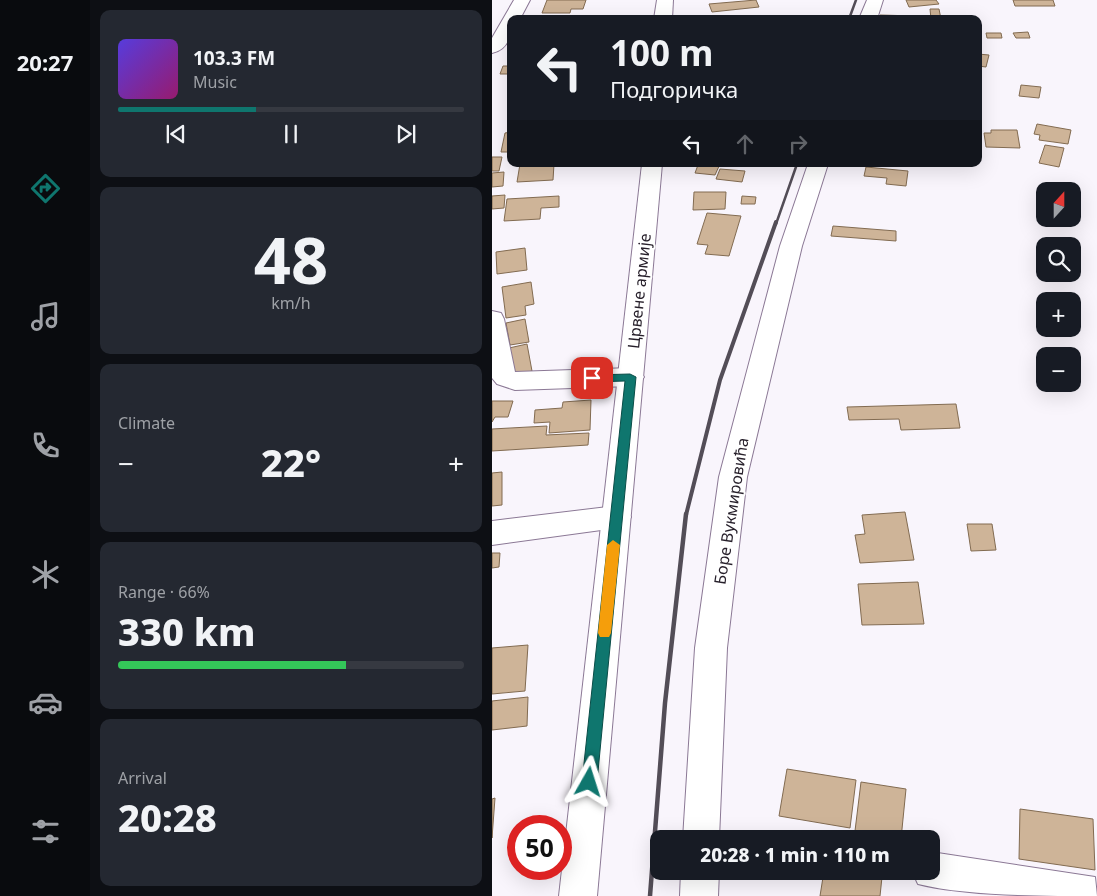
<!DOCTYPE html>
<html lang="en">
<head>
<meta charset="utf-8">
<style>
  :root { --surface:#171b24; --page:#242831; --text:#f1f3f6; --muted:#9ea1a6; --line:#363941; --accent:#0f766e }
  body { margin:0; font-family:"Noto Sans",sans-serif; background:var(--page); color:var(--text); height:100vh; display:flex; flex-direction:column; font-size:19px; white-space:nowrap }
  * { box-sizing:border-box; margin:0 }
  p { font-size:16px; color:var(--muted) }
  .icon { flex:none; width:28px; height:28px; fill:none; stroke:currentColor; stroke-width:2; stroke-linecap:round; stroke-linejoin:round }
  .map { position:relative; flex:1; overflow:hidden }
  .sheet { display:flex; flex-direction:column; gap:10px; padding:10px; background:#0d0f14; width:402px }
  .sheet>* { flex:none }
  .hud { position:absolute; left:15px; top:15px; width:475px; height:152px; border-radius:10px; box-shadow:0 5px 20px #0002; background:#171b24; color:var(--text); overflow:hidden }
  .needle { width:32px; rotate:21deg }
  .tools { position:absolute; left:544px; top:182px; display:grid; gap:10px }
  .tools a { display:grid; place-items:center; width:45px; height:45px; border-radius:10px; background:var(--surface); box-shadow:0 5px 20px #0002; font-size:25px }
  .speed { position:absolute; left:15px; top:815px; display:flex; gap:10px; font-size:25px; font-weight:700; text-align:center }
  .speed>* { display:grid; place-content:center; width:65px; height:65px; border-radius:50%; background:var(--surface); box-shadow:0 5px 20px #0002; line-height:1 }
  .speed .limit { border:8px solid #d22; background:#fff; color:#111 }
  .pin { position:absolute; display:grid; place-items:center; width:42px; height:42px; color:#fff; margin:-21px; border-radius:10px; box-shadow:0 2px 8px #0006 }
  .me { position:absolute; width:55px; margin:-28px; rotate:6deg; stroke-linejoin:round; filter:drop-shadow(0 0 4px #0008) }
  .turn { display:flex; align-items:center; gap:18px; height:105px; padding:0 20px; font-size:22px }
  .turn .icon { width:65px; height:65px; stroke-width:2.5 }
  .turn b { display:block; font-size:35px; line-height:42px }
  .lanes { display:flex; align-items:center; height:48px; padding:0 20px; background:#0003; justify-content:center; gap:25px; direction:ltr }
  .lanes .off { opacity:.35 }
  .big { font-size:38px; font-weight:800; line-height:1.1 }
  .sheet .widget { flex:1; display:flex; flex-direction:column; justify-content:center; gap:8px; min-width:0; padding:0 18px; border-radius:10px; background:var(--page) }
  .sheet .dial { align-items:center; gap:0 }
  .dial b { font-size:65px; line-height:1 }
  .song { display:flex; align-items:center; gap:15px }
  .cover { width:60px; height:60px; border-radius:8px; background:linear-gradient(135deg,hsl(250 70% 55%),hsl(320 70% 35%)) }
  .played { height:5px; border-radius:2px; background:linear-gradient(90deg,var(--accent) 40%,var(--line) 40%) }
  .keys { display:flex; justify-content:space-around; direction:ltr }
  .heat { display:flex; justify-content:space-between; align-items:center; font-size:28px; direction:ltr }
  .charge { height:8px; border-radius:4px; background:linear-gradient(90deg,#34c759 66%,var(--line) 0) }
  .trip { position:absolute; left:158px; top:830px; width:290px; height:50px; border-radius:10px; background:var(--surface); box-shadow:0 5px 20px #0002; font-weight:800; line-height:50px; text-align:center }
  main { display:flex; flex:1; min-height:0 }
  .menu { display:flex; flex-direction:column; width:90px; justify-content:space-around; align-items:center; background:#090b0e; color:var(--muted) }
  .menu .icon { width:35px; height:35px }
  .menu .on { color:var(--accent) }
  .menu b { font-size:22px; color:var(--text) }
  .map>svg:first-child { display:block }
</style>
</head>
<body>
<main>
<nav class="menu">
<b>20:27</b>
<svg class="icon on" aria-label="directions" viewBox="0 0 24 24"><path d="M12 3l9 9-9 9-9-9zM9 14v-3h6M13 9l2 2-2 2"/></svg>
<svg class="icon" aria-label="music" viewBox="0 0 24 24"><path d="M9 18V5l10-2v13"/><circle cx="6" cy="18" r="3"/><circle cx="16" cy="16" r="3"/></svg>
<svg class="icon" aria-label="phone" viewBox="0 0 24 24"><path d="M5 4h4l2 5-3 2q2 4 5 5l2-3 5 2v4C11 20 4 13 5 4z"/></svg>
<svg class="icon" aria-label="climate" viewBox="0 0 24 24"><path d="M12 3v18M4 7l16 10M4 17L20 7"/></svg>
<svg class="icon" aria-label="car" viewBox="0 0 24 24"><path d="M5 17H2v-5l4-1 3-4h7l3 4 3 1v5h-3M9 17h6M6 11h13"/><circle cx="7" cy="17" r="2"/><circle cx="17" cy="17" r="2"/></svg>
<svg class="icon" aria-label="filters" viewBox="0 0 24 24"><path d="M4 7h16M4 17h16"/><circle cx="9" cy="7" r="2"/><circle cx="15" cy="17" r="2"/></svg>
</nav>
<section class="sheet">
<div class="widget">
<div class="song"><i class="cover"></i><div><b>103.3 FM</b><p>Music</p></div></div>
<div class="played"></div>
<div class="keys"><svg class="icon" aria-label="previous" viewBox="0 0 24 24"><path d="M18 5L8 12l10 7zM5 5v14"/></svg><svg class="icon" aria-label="pause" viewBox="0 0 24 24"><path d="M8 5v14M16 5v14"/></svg><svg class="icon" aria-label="next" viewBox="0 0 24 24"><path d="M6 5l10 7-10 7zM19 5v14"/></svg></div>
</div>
<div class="widget dial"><b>48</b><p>km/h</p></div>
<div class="widget"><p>Climate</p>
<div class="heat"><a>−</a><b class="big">22°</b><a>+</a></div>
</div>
<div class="widget"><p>Range · 66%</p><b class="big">330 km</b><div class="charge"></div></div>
<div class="widget"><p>Arrival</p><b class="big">20:28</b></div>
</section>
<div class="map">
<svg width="605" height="896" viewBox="0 0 605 896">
  <rect width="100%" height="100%" fill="#f9f5fc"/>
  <g fill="#ceb498" stroke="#826b51">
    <path d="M55,0H94L91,9H79L78,13H50Z"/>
    <path d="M264,0L267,7L220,12L217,4Z"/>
    <path d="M414,0H444L447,4L417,7Z"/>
    <path d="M521,0H561L563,6H523Z"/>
    <path d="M438,9H447L449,19H439Z"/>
    <path d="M388,15L423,16V19H387Z"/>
    <path d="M536,32L538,38H524L521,33Z"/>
    <path d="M494,33H509L510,38H495Z"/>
    <path d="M486,54L497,55L494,67L486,66Z"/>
    <path d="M11,66H19V74H8Z"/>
    <path d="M529,85L549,87L547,98L527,96Z"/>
    <path d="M545,124L579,130L576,144L547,140L548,135L542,134Z"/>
    <path d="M499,130H525L528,148L494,147L492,133H499Z"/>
    <path d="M19,132V152H9L13,133Z"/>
    <path d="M553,145L572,148L567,167L547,163Z"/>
    <path d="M0,157H10L7,171H0Z"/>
    <path d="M28,164H62L61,180L25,182Z"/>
    <path d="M195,164H228L223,175L203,173L206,165Z"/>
    <path d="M374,167L416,171L414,186L394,184L395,178L372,176Z"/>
    <path d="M228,169L253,171L250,182L224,179Z"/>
    <path d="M12,172L11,186L0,187V173Z"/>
    <path d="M202,192H234L233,209L201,210Z"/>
    <path d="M13,195L12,208L0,209V196Z"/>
    <path d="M67,196V207L49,208L48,219L12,221L15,199Z"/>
    <path d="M250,196L264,197L263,204H249Z"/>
    <path d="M215,213L249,216L237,256L213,254L216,245L205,244Z"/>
    <path d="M341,226L404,231V241L339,236Z"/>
    <path d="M33,248L35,270L5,274L4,252Z"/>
    <path d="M39,282L42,304L33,306L34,315L14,318L10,287Z"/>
    <path d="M33,319L37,342L18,345L14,323Z"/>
    <path d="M35,344L40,371L21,375L17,348Z"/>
    <path d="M99,400L98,430L57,433L58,422L42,423L43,410L70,408L71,402Z"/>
    <path d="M0,401H21L16,417H3L0,422Z"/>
    <path d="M464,404L468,428L409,430L407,419L357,420L355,407Z"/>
    <path d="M55,426L54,435L97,433L96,445L0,451V429Z"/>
    <path d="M10,472V505L0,506V473Z"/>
    <path d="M413,512L422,560L368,563L363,535L373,534L370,515Z"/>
    <path d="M475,524H500L504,550L479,551Z"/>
    <path d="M0,553H8L7,567L0,568Z"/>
    <path d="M426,582L432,624L370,625L366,584Z"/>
    <path d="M36,645L33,691L0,694V648Z"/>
    <path d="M36,697L35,726L0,730V701Z"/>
    <path d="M295,769L364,780L358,828L287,816Z"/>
    <path d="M369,782L414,789L409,839H362Z"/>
    <path d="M3,798L0,838V799Z"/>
    <path d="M528,809L601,819L603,870L527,859Z"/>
    <path d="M332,871H356L390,877L388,896H328Z"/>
  </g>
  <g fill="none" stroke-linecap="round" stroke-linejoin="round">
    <g stroke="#8b7895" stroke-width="2">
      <g id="street">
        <path d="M22,0H38L28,19H19C19,34 18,49 0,53V38Z"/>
        <path d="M375,0H391L385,19H367Z"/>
        <path d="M316,164H336L310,246L255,477L235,648L227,839H191L203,648L227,477L288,246Z"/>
        <path d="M0,311L9,313L12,319L23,372L139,368L148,371L152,377L148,383L139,386L23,390L5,384L0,378Z"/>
        <path d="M124,506L134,509L139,517L134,525L124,528L0,545V521Z"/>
        <path d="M439,852L603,877L605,896C551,896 474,896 426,884L420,871H439Z"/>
        <path d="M189,871H227L226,896H188Z"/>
      </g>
    </g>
    <g stroke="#8b7895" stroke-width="2">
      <g id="secondary">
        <path d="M165,0H181L180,19H162Z"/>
        <path d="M150,164H170L105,896H67Z"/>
      </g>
    </g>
    <use href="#street" fill="#fff" fill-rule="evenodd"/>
    <use href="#secondary" fill="#fff" fill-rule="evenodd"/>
    <g stroke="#534d57" stroke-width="2.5">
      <path d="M357,19L364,0"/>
      <path d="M284,224L305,164"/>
    </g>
    <path stroke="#534d57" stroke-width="4" d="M194,515L228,380L284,222"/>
    <path stroke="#534d57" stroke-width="4.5" d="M158,896L173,703L194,514"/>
  </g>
  <path fill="#0f766e" stroke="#0a4d48" d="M138,374L144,377L105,782L103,787L97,789L92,787L90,782L133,381L100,382L95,378L100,375Z"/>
  <path fill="#f59e0b" d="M121,540L128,545L119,633L117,637H108L106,633L115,545Z"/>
  <g text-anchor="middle" stroke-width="4" stroke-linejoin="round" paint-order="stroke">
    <g font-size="16" fill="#261f2a" stroke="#fff">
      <text transform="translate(147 291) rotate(-84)" y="6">Црвене армије</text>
      <text transform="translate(239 511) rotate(-81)" y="6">Боре Вукмировића</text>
    </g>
  </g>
</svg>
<div class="tools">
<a><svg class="needle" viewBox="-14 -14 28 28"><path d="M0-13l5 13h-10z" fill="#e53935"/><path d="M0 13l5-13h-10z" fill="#9ea1a6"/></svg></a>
<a><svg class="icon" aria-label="search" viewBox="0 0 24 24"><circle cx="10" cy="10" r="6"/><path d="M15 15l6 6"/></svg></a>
<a>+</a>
<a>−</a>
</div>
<div class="speed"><div class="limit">50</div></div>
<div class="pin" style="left:100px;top:378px;background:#d93025"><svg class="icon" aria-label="arrive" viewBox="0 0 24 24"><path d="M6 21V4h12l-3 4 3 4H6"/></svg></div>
<svg class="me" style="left:97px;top:782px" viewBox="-20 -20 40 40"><path d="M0-17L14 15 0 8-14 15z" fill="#0f766e" stroke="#fff" stroke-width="4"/></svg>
<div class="trip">20:28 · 1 min · 110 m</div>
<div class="hud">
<div class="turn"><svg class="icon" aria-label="left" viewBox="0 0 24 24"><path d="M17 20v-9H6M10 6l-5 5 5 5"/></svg><div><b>100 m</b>Подгоричка</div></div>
<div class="lanes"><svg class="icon" aria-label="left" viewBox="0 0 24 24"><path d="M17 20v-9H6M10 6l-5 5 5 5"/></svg><svg class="icon off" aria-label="ahead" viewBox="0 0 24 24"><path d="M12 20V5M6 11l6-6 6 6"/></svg><svg class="icon off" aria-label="right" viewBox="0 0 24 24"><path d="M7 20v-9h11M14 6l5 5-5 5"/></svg></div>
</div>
</div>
</main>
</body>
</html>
